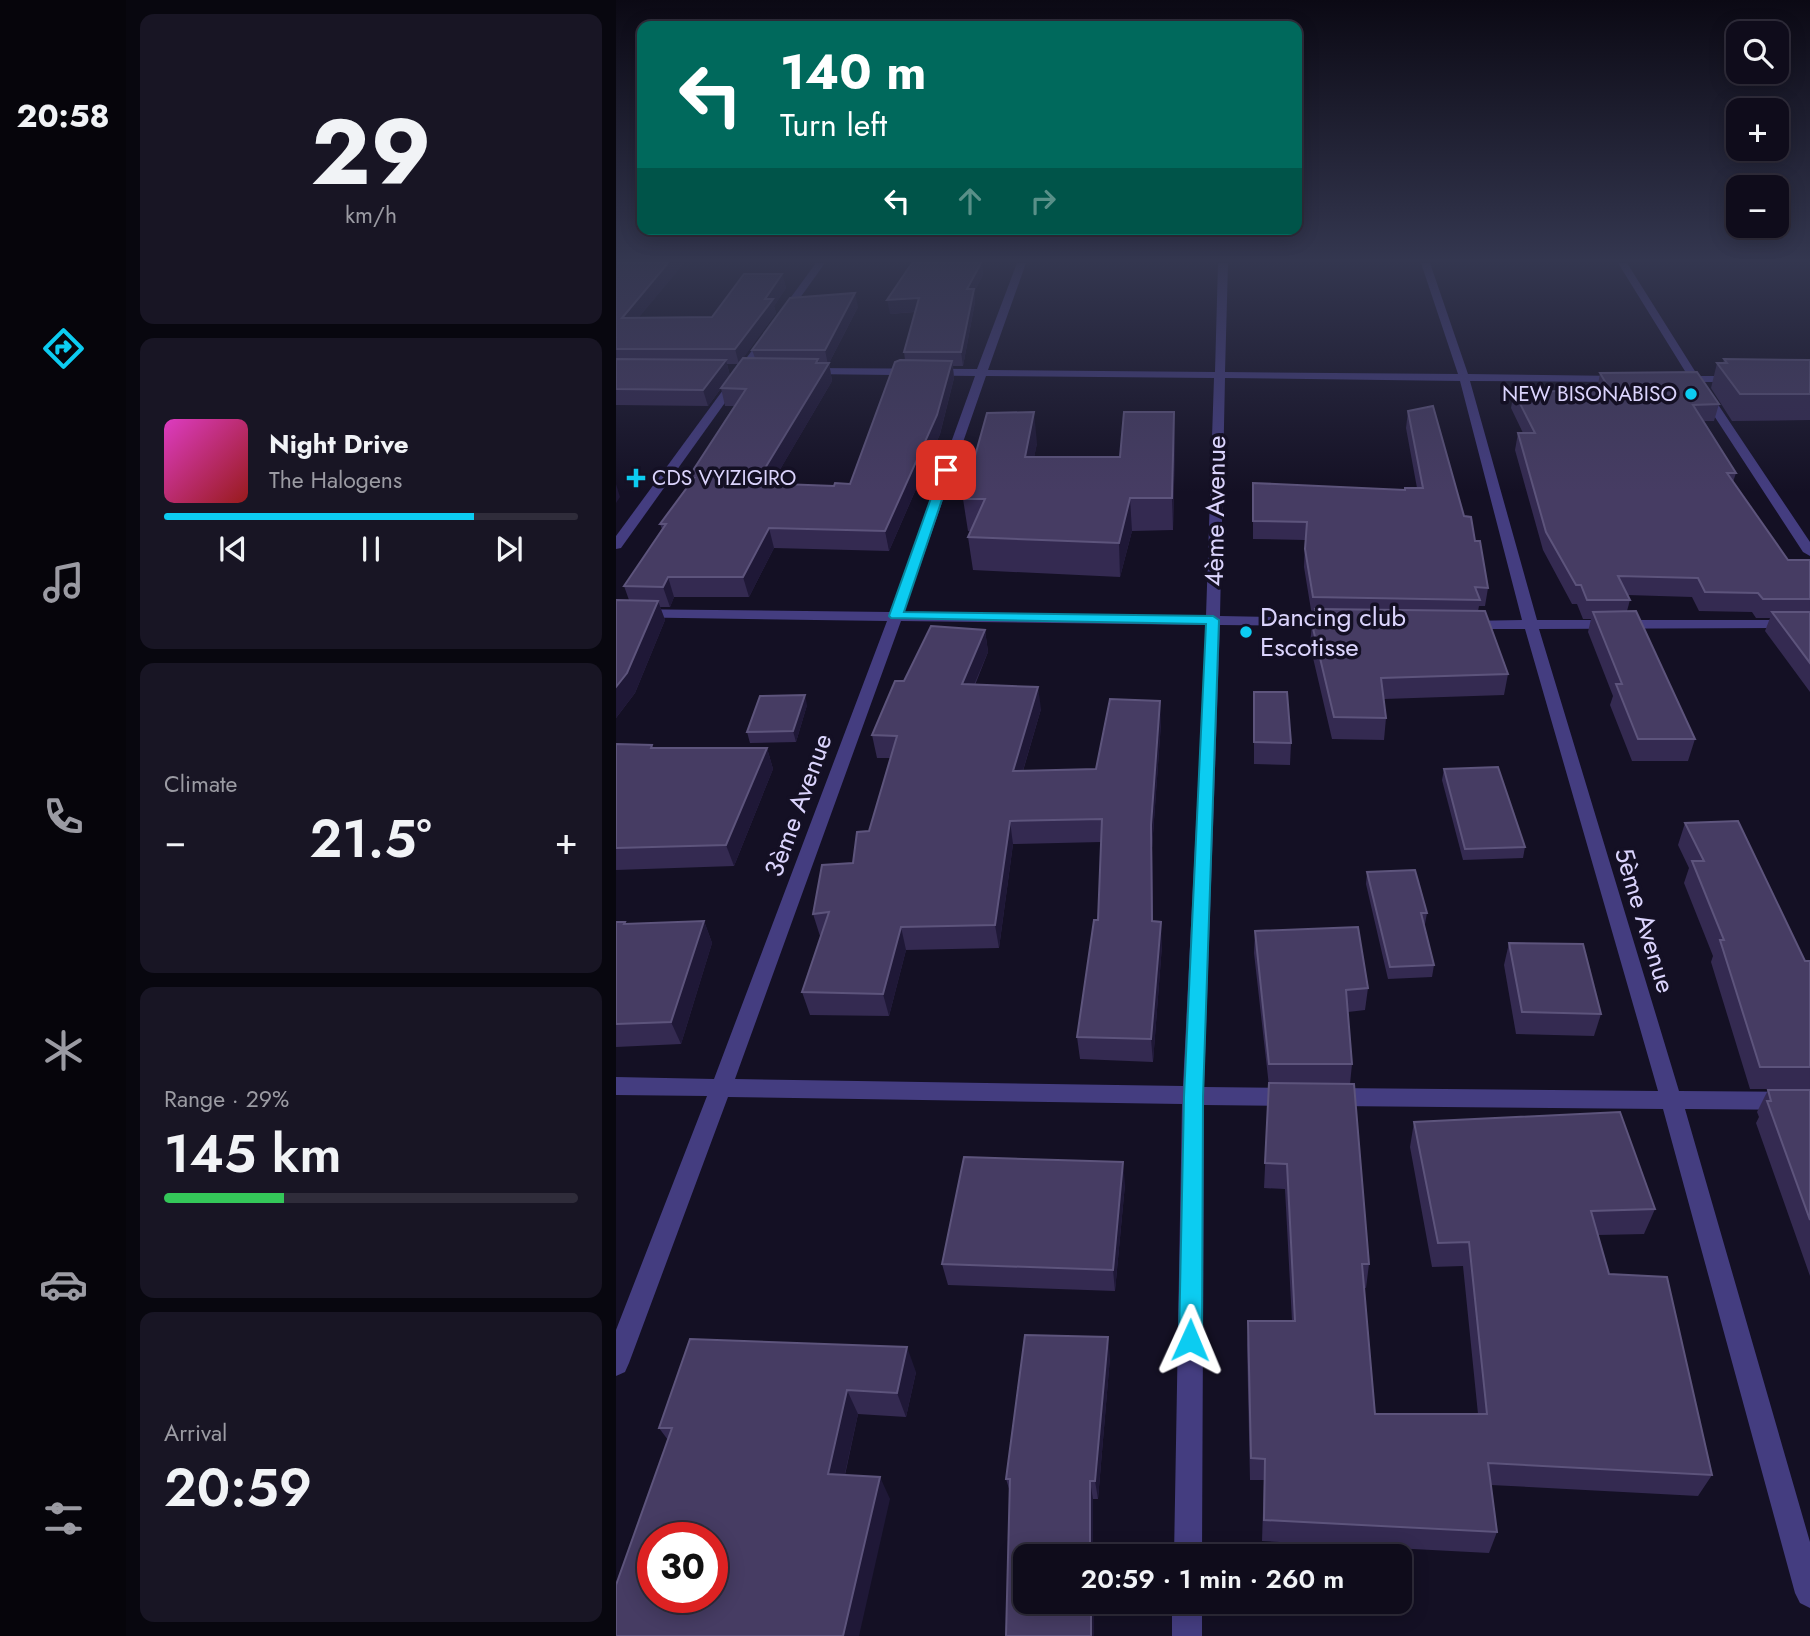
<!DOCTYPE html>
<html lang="en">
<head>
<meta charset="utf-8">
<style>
  :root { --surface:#0f0c1b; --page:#181524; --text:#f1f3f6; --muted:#9b9ba3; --line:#2f2c3a; --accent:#0cccf1 }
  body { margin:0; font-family:Jost,sans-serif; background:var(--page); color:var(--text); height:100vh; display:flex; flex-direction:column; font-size:26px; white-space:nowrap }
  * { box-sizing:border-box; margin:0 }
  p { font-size:23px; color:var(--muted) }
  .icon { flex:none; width:38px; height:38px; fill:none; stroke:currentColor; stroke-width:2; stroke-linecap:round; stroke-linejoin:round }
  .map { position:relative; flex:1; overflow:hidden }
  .panel { display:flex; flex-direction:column; gap:14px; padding:14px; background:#08070f; width:490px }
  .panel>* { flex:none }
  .hud { position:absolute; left:21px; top:21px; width:665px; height:214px; border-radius:14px; box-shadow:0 4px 18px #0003,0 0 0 2px var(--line); background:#00695c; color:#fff; overflow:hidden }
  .tools { position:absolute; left:1110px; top:21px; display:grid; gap:14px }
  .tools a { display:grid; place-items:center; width:63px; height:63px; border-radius:14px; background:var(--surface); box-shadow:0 4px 18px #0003,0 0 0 2px var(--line); font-size:35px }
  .speed { position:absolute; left:21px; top:1522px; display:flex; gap:14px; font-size:35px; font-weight:700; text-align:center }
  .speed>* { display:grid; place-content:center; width:91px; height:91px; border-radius:50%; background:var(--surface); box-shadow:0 4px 18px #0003,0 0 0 2px var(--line); line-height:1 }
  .speed .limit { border:10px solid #d22; background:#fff; color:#111 }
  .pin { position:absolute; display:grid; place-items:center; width:60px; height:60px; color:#fff; margin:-30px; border-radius:14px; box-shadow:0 4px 10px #0006 }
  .me { position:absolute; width:77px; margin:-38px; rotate:1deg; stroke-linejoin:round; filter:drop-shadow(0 0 5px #0008) }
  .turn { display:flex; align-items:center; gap:24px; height:147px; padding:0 28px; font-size:32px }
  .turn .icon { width:91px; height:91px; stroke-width:2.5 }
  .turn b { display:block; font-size:49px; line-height:60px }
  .lanes { display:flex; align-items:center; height:66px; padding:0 28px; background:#0003; justify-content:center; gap:35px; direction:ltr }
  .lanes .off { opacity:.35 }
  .big { font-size:52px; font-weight:600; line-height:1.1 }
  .panel .tile { flex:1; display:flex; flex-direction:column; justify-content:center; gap:10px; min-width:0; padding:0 24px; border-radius:14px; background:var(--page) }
  .panel .dial { align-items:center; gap:0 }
  .dial b { font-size:91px; line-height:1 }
  .song { display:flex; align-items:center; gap:21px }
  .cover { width:84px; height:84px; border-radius:10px; background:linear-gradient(135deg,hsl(310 70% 55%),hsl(0 70% 35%)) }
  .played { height:7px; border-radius:4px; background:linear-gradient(90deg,var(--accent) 75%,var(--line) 75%) }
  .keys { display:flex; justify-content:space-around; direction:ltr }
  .heat { display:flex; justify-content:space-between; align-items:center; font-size:38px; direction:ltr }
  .charge { height:10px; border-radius:5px; background:linear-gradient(90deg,#34c759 29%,var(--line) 0) }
  .trip { position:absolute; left:397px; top:1544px; width:399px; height:70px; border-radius:14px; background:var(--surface); box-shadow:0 4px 18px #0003,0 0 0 2px var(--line); font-weight:600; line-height:70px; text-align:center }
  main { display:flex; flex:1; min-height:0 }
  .tab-bar { display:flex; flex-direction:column; width:126px; justify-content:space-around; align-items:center; background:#06050b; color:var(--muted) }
  .tab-bar .icon { width:49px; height:49px }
  .tab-bar .selected { color:var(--accent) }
  .tab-bar b { font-size:32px; color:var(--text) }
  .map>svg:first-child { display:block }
</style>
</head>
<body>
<main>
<nav class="tab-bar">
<b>20:58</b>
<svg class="icon selected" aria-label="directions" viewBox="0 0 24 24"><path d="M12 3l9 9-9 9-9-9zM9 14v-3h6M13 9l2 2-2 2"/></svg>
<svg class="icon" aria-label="music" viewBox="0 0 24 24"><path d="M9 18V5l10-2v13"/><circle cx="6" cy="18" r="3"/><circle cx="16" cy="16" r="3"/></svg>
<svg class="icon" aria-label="phone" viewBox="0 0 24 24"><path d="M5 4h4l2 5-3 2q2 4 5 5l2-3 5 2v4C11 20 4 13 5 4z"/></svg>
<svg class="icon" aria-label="climate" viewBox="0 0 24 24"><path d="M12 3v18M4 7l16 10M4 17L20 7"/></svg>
<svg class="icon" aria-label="car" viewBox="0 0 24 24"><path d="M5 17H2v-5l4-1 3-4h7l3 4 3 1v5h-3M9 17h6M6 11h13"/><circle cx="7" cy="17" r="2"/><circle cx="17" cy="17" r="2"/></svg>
<svg class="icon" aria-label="filters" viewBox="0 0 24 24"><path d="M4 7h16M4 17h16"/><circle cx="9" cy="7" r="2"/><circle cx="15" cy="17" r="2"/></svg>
</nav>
<section class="panel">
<div class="tile dial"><b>29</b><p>km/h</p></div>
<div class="tile">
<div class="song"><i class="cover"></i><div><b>Night Drive</b><p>The Halogens</p></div></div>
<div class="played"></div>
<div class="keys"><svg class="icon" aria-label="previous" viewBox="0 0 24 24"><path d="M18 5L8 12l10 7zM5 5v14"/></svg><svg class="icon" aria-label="pause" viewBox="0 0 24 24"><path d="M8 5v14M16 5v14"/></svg><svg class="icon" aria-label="next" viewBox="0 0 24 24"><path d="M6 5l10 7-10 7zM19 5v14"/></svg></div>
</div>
<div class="tile"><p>Climate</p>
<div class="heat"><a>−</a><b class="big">21.5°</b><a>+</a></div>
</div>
<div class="tile"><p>Range · 29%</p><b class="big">145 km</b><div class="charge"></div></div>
<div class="tile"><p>Arrival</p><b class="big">20:59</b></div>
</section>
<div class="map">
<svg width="1194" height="1636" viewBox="0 0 1194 1636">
  <rect width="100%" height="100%" fill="#141024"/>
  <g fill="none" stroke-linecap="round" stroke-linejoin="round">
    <g fill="#443d80" fill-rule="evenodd">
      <path d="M200,263H209L5,548L0,549V536Z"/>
      <path d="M401,263H410L372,370L599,372L602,263H612L609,372L842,374L805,263H814L852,374L1005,376L1010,379L1005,382L854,381L921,620H1194V628L923,629L1063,1091L1194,1092V1110L1069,1109L1194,1542V1608L1184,1603L1179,1593L1047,1109L718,1106L710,1103L707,1097L710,1091L718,1088L1042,1091L909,629H851L844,625L851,621L906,620L844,381L609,378L604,616L722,618L729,622L722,626L604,625L588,1087L676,1088L684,1091L687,1097L684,1103L676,1106L588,1105L586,1556H558L566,1104L112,1097L13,1363L9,1372L0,1376V1330L91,1096L0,1095V1077L98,1079L271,621L0,617V609L274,612L359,376L193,374L188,371L193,368L361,369ZM370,376L598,378L590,616L288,612ZM285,621L590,625L567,1086L119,1079Z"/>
      <path d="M1002,263H1011L1082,376H1121L1126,379L1121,382H1087L1194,542V556L1187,552L1076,382H1065L1060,379L1072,376Z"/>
      <rect x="556" y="1601" width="30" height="35"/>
    </g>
  </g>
  <g fill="#342a51">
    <path d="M0,263H68L22,318L96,317L166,274L170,288L158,306L160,313L127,358H139L136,350L242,307L213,363L216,381L156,483L218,486L234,484L289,360L288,352L299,312L274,314L366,263L367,275L358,292L359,302L347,366H337L338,378L324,434L273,551L158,548L133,597H58L54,607H44L49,620L19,693L0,718V600H13L8,586L46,529L44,524L74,484L72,478L118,406H109L105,388L122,364H111L114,376L92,406L0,405Z"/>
    <path d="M1108,359L1194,360V420L1116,421L1095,388L1101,363H1107Z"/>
    <path d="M984,373L1103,404L1098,421H1088L1120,473L1117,482L1172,560L1194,561V692L1149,631L1154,618H1140L1136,612L1083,611L1076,597L1011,595L1014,600L1011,611L1079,739L1072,761H1016L994,705L997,696L972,632L975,619H967L961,604H956L927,550L899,450L902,433H907L895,408L898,392L981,390Z"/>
    <path d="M792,411L848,516L859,541L872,588L869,606H863L862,611L892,674L888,695L768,699L770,718L768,740L716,739L694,645L696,624H698L699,616H696L688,567L689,540L637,539V483L789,490L801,488L790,428Z"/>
    <path d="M421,443L418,457H504L559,443L557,530L516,531L504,577L357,570L352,537L355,531H352L347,499Z"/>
    <path d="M369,630L372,652L359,685L425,709L407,771L480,769L545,723L536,848L537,921L546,945L537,1062L464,1059L461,1037L482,920L485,842L397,844L383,948L290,950L273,1016L194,1015L186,992L205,936H204L197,914L237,863L253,831L275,758H261L256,735L288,681Z"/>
    <path d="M638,692L675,743L674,765L638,764Z"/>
    <path d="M191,705L180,742L134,743L131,732Z"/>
    <path d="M0,744L36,745L37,748H151L157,769L118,866L0,870Z"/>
    <path d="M828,769L909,847L907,858L847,860L826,780Z"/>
    <path d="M1069,823L1189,961H1194V1089H1134L1095,962L1097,956L1068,883L1073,868L1062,845Z"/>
    <path d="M751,872L811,913L809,924H807L818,965L816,977L772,979L750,884Z"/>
    <path d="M88,921L96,943L65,1044L0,1047V922L10,924Z"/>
    <path d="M639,931L752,988L749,1010L732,1012L736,1064L734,1084L753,1264L750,1288H748L759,1414H862L847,1266L816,1267L794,1147L798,1122L1039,1209L1028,1234L982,1235L993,1274L1096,1475L1082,1496L875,1485L881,1532L873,1553L646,1541L648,1480H634L631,1345L632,1321H676L669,1189L648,1188L653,1086L638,953Z"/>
    <path d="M893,943L985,1014L978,1036L900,1034L888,965Z"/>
    <path d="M1152,1090H1194V1276L1140,1123L1143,1117L1141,1112Z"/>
    <path d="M509,1184L499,1291L332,1285L326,1264Z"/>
    <path d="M494,1357L482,1499H477V1556H410L478,1601V1636H390L394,1492L390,1479Z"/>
    <path d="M300,1372L290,1417L242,1414L229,1475L274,1499L52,1440L43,1428Z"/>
  </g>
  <g fill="#1f1837">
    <path d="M52,263H68L10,333L6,318Z"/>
    <path d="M366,263L367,275L358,292L359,302L347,366L345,352L351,289Z"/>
    <path d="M166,274L170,288L158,306L160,313L123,364L119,349Z"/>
    <path d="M239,293L242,307L212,365L209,350Z"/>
    <path d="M303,298L305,311L274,314L271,300Z"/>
    <path d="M202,359L205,375L213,363L216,381L145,502L140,483Z"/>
    <path d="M110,360L114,376L92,406L87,390Z"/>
    <path d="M336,361L338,378L324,434L273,551L269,531Z"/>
    <path d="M418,412L421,443L412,489L409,457Z"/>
    <path d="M558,412L559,443L557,530L556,498Z"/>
    <path d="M0,484L4,497L0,503Z"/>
    <path d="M514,498L516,531L504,577L503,543Z"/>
    <path d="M153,528L158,548L133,597L127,577Z"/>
    <path d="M52,577L58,597L54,607L47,587Z"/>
    <path d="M42,601L49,620L19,693L0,718V687Z"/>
    <path d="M369,630L372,652L349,706L346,684Z"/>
    <path d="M422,687L425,709L400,794L397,771Z"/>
    <path d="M189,695L191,705L180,742L177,731Z"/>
    <path d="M544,701L545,723L536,848L537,944L535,825Z"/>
    <path d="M151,748L157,769L118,866L110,845Z"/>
    <path d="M394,821L397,844L383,948L379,925Z"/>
    <path d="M88,921L96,943L65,1044L55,1022Z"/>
    <path d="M545,922L546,945L537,1062L535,1039Z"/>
    <path d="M285,927L290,950L273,1016L267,994Z"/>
    <path d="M507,1162L509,1184L499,1291L497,1270Z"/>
    <path d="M492,1337L494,1357L482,1499L479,1481Z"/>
    <path d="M291,1347L300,1372L290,1417L281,1393Z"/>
    <path d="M231,1390L242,1414L224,1496L212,1474Z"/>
    <path d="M264,1477L274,1499L243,1636H227Z"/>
    <path d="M474,1481L477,1499V1556H474Z"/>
    <rect x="475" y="1601" width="3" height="35"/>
  </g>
  <g fill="#463c63" stroke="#5d547c" stroke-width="2" fill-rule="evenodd">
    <path d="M1,263H52L6,318L96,317L128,274H166L149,299H157L119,349H0V265Z"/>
    <path d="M296,263H365L351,289H358L345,352H288L303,298L271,300Z"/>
    <path d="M239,293L209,350H136L174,298Z"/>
    <path d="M127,358L202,359L200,363H213L140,483L218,486L219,483L234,484L279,362L284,360L336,361L321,415L269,531L153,528L127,577H52L47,587L8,586L50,524H44L78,478H72L130,389L105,388Z"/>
    <path d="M0,359L110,360L87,390L0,389Z"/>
    <path d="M1108,359L1194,360V394H1124L1101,363H1111Z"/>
    <path d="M1081,372L1103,404L1077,405L1120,473H1111L1172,560H1194V599H1147L1142,593L1089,592L1082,578L1002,576L1014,600H971L965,585H960L930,532L902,433H919L898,392L994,390L984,373Z"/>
    <path d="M817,406L848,516L855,517L859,541H864L872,588L859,587L864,600L697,597L689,549L691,522L637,521V483L789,490V488H807L792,411Z"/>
    <path d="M418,412L409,457H504L508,412H558L556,498H514L503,543L352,537L369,499H347L371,413Z"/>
    <path d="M0,600L42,601L11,673L0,687Z"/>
    <path d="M699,609L869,611L892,674L765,678L770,718L718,717L696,624H702Z"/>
    <path d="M1020,611L1079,739H1022L1000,684H1006L977,612Z"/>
    <path d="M1156,612H1194V663Z"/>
    <path d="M315,626L369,630L346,684L422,687L397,771L480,769L494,699L544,701L535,825L536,921L545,922L535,1039L461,1037L478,920H482L486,819L394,821L379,925L285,927L267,994L186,992L213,912L197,914L206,865L237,863L241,832L253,831L281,736L256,735L279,681H288Z"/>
    <path d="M638,692H671L675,743L638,742Z"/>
    <path d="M189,695L177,731L131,732L144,696Z"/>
    <path d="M0,744L36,745L35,748H151L110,845L0,848Z"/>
    <path d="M882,767L909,847L849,849L828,769Z"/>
    <path d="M1122,821L1189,961H1194V1067H1144L1104,940H1108L1076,861H1088L1069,823Z"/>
    <path d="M799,870L811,913H805L818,965L774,967L751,872Z"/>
    <path d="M88,921L55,1022L0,1024V922H9L8,924Z"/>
    <path d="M742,927L752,988L730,990L736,1064H653L639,931Z"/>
    <path d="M893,943L967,944L985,1014L906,1012Z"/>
    <path d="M653,1083L738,1084L753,1264H746L759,1414H871L853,1242L822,1243L798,1122L1004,1112L1039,1209L975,1211L993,1274L1051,1277L1096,1475L872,1463L881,1532L648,1520L649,1459L635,1458L632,1321H679L671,1164L649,1163Z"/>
    <path d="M1152,1090H1194V1220L1151,1101H1155Z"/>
    <path d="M348,1157L507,1162L497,1270L326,1264Z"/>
    <path d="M409,1335L492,1337L479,1481H474V1556H410V1601H475V1636H390L394,1479H390Z"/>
    <path d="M74,1339L291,1347L281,1393L231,1390L212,1474L264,1477L227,1636H0V1585L56,1428H43ZM37,1538H96V1598H37Z"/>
  </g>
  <linearGradient id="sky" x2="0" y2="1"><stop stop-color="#0b0914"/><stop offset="0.53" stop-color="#343750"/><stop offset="1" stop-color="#343750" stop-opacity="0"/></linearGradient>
  <rect width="1194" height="492" fill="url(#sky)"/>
  <path fill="#0cccf1" stroke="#08859d" stroke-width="2" d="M330,467L336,470L288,612L597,616L603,620L587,1097L586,1340L583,1348L574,1351L566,1348L563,1340L568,1097L590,624L275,618L273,616L325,470Z"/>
  <g fill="#0cccf1" stroke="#141024" stroke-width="2.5">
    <circle cx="1075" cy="394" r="7"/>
    <path d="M16.5 467.5h7v7h7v7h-7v7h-7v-7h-7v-7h7z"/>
    <circle cx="630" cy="632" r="7"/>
  </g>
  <g text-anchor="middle" stroke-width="7" stroke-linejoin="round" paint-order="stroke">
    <g font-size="21" fill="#dbd4fd" stroke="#141024" text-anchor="end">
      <text x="1061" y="401">NEW BISONABISO</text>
      <text x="36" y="485" text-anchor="start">CDS VYIZIGIRO</text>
    </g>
    <g font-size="26" fill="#dbd4fd" stroke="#141024">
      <text transform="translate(599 511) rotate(-89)" y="9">4ème Avenue</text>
      <text transform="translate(182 805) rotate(-70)" y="9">3ème Avenue</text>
      <text transform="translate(1029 920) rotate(73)" y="9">5ème Avenue</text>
    </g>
    <g font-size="26" fill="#dbd4fd" stroke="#141024" text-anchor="start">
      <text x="644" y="626">Dancing club<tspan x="644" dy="30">Escotisse</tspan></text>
    </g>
  </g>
</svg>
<div class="tools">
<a><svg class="icon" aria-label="search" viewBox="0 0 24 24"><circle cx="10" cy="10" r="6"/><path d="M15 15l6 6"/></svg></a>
<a>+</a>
<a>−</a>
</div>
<div class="speed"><div class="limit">30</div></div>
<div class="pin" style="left:330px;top:470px;background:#d93025"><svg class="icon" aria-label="arrive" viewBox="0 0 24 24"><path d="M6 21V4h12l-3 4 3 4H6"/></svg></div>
<svg class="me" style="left:574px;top:1340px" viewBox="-20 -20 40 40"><path d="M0-17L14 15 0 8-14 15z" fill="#0cccf1" stroke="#fff" stroke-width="4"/></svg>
<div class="trip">20:59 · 1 min · 260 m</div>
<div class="hud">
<div class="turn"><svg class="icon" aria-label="left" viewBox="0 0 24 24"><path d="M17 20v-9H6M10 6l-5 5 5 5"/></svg><div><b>140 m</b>Turn left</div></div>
<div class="lanes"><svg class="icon" aria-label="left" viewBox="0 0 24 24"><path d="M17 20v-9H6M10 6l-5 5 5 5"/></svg><svg class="icon off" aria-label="ahead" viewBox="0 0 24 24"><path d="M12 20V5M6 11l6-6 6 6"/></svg><svg class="icon off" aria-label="right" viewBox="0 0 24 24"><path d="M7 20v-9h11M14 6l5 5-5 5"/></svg></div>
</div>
</div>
</main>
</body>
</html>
